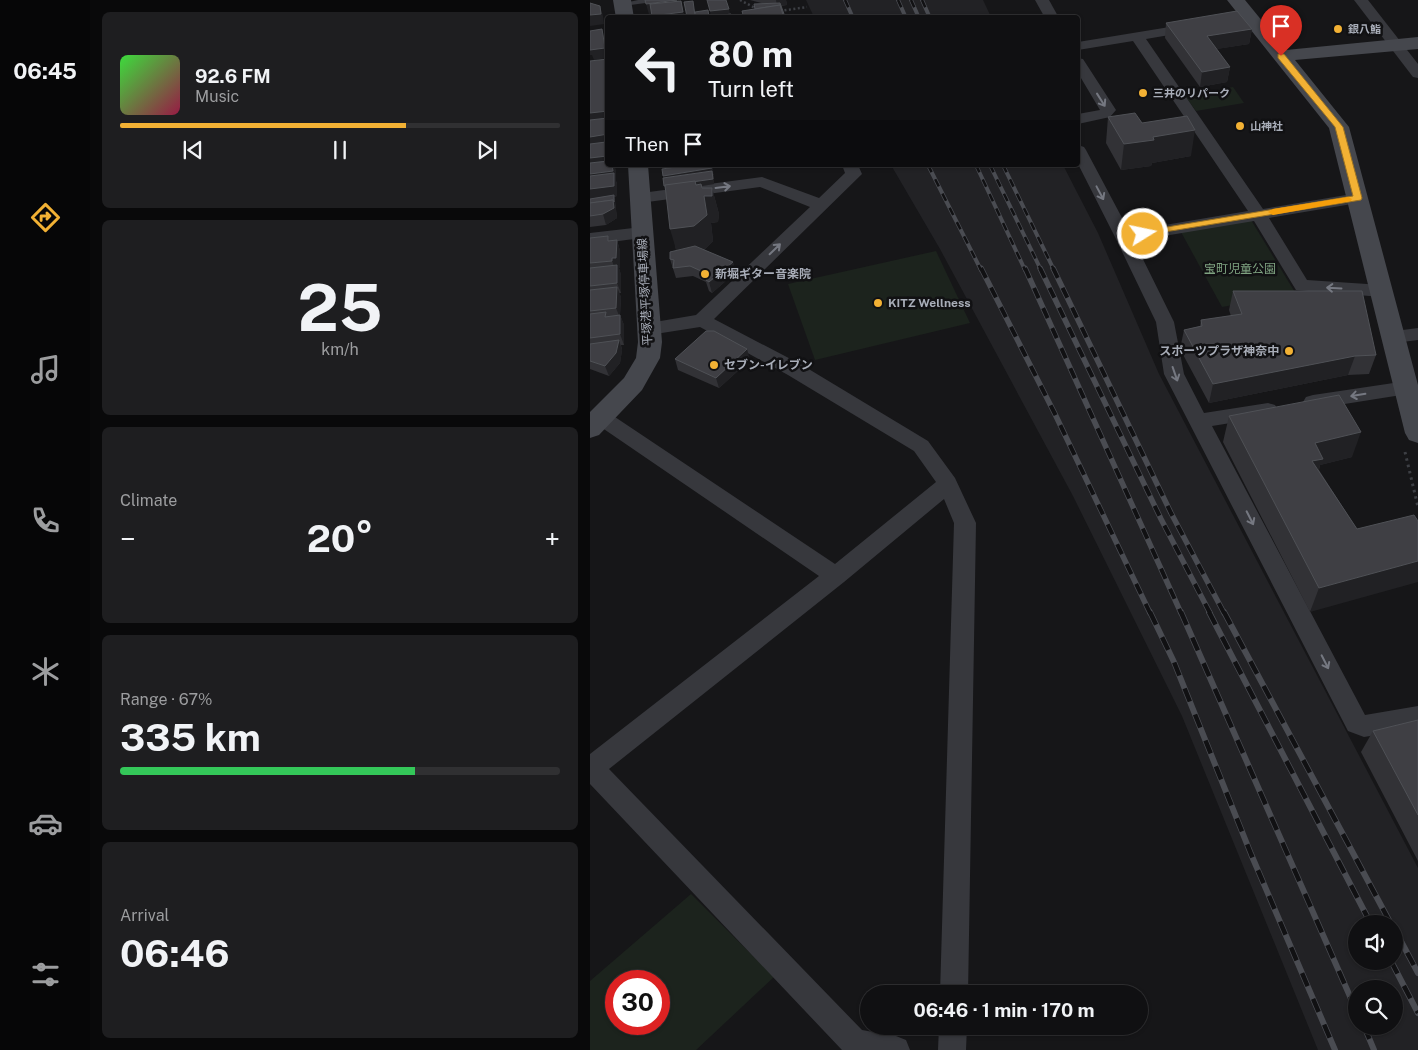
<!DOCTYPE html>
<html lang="en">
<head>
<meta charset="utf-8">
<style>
  :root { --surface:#101012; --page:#1e1e20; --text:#f1f3f6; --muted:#9c9d9f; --line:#303032; --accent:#f2b134 }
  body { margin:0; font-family:"Public Sans","Noto Sans JP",sans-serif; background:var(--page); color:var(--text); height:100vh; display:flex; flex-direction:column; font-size:19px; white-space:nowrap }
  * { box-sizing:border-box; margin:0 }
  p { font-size:16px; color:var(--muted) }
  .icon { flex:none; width:28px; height:28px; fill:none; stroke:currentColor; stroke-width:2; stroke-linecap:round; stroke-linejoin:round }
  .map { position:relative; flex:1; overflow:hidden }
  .sheet { display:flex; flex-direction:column; gap:12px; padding:12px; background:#09090a; width:500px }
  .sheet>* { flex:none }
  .top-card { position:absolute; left:15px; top:15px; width:475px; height:152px; border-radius:5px; box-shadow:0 1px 4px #0004,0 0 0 1px var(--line); background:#101012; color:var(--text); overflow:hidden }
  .tools { position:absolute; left:758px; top:915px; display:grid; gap:10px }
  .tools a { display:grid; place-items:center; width:55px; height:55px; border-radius:50%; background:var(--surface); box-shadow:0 1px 4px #0004,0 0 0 1px var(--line); font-size:25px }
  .speed { position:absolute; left:15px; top:970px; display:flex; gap:10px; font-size:25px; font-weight:700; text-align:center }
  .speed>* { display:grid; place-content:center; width:65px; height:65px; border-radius:50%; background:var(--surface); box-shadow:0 1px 4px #0004,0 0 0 1px var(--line); line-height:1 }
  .speed .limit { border:8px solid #d22; background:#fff; color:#111 }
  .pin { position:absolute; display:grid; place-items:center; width:42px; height:42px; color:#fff; margin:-51px -21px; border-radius:50% 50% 50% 0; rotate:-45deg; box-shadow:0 0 5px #0007 }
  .pin .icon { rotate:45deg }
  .me { position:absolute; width:55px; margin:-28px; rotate:80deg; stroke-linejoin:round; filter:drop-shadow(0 0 4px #0008) }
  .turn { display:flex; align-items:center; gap:18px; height:105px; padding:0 20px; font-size:22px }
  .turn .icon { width:65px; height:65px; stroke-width:2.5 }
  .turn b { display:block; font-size:35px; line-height:42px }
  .then { display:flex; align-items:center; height:48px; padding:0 20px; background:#0003; gap:10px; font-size:19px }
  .big { font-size:38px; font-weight:700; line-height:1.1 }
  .sheet .tile { flex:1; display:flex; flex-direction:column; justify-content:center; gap:8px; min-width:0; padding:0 18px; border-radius:8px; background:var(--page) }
  .sheet .dial { align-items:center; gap:0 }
  .dial b { font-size:65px; line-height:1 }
  .song { display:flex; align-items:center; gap:15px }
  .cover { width:60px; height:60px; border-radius:8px; background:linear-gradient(135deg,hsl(120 70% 55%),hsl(340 70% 35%)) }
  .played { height:5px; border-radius:2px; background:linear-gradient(90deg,var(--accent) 65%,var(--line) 65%) }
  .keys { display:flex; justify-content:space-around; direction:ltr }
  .heat { display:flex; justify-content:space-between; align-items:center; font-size:28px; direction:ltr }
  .charge { height:8px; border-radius:4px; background:linear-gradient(90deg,#34c759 67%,var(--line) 0) }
  .trip { position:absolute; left:270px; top:985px; width:288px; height:50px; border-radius:25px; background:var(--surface); box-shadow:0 1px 4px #0004,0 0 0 1px var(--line); font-weight:700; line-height:50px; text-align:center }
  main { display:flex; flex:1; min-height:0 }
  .menu { display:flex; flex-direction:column; width:90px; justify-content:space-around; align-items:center; background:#060607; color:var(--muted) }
  .menu .icon { width:35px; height:35px }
  .menu .active { color:var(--accent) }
  .menu b { font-size:22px; color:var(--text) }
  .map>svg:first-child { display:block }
</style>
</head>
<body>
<main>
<nav class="menu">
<b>06:45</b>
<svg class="icon active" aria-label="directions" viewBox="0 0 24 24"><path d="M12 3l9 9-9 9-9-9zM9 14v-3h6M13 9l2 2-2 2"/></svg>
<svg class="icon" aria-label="music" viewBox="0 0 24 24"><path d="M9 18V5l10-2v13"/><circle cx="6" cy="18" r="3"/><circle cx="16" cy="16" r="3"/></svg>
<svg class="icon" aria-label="phone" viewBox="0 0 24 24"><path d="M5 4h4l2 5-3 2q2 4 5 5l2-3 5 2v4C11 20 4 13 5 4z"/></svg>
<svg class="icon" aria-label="climate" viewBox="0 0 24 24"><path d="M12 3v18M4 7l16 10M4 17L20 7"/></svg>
<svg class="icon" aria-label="car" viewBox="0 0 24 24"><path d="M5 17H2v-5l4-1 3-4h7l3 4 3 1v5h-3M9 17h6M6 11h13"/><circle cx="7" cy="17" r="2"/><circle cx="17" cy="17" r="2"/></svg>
<svg class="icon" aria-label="filters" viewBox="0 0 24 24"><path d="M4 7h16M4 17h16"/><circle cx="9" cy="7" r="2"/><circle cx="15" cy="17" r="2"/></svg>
</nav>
<section class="sheet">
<div class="tile">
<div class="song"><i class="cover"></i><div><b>92.6 FM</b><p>Music</p></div></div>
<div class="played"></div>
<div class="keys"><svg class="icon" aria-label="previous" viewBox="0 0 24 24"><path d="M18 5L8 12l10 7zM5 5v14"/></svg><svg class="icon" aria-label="pause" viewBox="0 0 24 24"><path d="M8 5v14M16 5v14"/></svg><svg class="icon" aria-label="next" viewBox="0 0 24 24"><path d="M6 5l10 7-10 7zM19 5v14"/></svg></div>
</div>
<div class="tile dial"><b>25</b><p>km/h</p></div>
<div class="tile"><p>Climate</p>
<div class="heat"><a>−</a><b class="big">20°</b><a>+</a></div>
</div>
<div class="tile"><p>Range · 67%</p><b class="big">335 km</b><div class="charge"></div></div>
<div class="tile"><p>Arrival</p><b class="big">06:46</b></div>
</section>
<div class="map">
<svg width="828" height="1050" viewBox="0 0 828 1050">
  <rect width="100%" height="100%" fill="#161618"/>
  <g fill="#222225" fill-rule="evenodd">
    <path d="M216,0H393L401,17H224Z"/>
    <path d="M301,165H473L508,233L569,374L828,868V1050H728L592,716L483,496L350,249ZM766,924H804V961H766ZM766,989H804V1026H766Z"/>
  </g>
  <g fill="#1c231d" fill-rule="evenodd">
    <path d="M643,87L654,103L606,111L595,96Z"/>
    <path d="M661,220L706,294L632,307L591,232Z"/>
    <path d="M346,251L380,323L225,360L198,284Z"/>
    <path d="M101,894L184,977L106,1050H0V981ZM26,981H69V1024H26Z"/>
  </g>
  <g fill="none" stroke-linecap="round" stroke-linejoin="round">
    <g stroke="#3d3f44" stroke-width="2.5" stroke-dasharray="2 2.5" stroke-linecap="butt">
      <path d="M150,0L167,9"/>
      <path d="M190,11L217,7"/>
    </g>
    <path stroke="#3d3f44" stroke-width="3" stroke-dasharray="2.5 4" stroke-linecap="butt" d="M815,452L828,507"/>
    <path fill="#37383d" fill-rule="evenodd" d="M48,0H66L63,2L33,6L30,4Z"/>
    <g fill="#37383d" fill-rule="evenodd">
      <path d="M445,0H459L469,18H455Z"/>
      <path d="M764,0H778L828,64V78L823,77Z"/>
      <path d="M604,23L609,24L611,27L609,30L556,39L673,209L768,193L774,194L776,198L774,202L768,203L679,218L717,280L792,285L798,287L801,291L798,295L792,297L706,290L664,221L544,241L584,322L594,374L614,413L678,403L685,405L688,410L685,415L678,417L622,426L775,715L828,706V728L774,737L758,731L574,374L566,322L525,237L488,164V145L494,147L496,150L539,231L658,211L543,41L488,50V42Z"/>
      <path d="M488,58L493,59L526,110L520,117L488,124V114L510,110L488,73Z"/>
      <path d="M252,165H268L272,174L124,319L212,365L338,441L365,478L386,523L378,994H350L364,523L354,499L254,582L19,769L272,1030L306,1036L316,1040L320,1050H252L0,784V754L229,576L5,423L2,418L5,413L12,411L19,413L245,564L346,482L324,451L198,375L110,327L59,335L52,334L50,329L52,324L59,323L106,315L220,207L170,187L50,203L44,202L42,198L44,194L172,177L229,198L255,173Z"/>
      <path d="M52,227L58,229L61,233L58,237L0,245V233Z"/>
      <path d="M828,328V340L804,343L797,342L795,337L797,332Z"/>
      <path d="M817,381L824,383L827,388L824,393L723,409L716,407L713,402L716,397L723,395Z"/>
      <path d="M349,1026H377L376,1050H348Z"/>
    </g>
    <g fill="#45474d" fill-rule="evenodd">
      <path d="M23,0H41L44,18H26Z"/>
      <path d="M637,0H655L696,50L828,37V49L705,60L759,127L828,385V443L819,440L815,433L739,128Z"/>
      <path d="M38,165H58L72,342L70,358L52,390L9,435L0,438V412L34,378L46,358L48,342Z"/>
    </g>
    <g stroke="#4a4c52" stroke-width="4">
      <g id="rail-far2">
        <path d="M255,0L263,18"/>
        <path d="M308,0L316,18"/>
        <path d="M321,0L329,18"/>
        <path d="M332,0L340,18"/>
        <path d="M338,165L391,270"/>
        <path d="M386,165L435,270"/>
        <path d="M400,165L451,270"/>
        <path d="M413,165L464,270"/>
      </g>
    </g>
    <g stroke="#4a4c52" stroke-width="5.5">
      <g id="rail-far1">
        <path d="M391,268L465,414L560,613"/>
        <path d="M435,268L591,613"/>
        <path d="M450,268L571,519L620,613"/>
        <path d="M463,268L581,513L634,613"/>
      </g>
    </g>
    <g stroke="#4a4c52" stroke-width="6">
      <g id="rail">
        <path d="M560,612L584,662L661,854L745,1050"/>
        <path d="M591,612L766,1010"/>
        <path d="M619,612L781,924"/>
        <path d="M634,612L801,924"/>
        <path d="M804,928L828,973"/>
        <path d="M801,961L828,1013"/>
        <path d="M774,1026L784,1050"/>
      </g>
    </g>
    <use href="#rail-far2" stroke="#111113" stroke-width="2.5" stroke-dasharray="8" stroke-linecap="butt"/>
    <use href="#rail-far1" stroke="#111113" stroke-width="4" stroke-dasharray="11" stroke-linecap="butt"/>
    <use href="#rail" stroke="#111113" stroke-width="4.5" stroke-dasharray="14" stroke-linecap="butt"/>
  </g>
  <g fill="#323236">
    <path d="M160,0H196L197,5L191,6L194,18H153L152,11L165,9L175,4Z"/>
    <path d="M576,23L662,29L659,44L626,49L640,67L637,82L610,87L575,38Z"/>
    <path d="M0,61L17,145L18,165L26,170V181L27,184V196L24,197L25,201L27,218L16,225L0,227Z"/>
    <path d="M518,117L552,123L601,156L562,163L561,166L531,170L516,143Z"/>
    <path d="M123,174L124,184L112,186V188H122L129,214L128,222L121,223L123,241L114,250L143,262L145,273L122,293L119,291L116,282L103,276L86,278L80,259L86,250L73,178L124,174Z"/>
    <path d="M18,236L20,241L27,240L30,251V268H29L31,275V293H29L31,297L30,315L34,325V345H31L32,350L30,363L19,376L0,369V238Z"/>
    <path d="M643,291L786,355L779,374L758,375L619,403L590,349L594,330L610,326L611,320L641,316L639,310Z"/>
    <path d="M85,359L160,360L129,388L88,370Z"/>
    <path d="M639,416L762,457L730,465L729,470L767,529L720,612L633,442Z"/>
    <path d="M828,720V861L771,752L783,731Z"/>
  </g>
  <g fill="#212124">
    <path d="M89,0L92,10L91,1L95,18H60L56,4Z"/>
    <path d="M186,0H196L197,5L187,6Z"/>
    <path d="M10,6L13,16L14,24L0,26V15Z"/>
    <path d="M139,9L141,18H121L120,11Z"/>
    <path d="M12,29L15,39L18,58L4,60L2,55H0V45Z"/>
    <path d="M662,29L659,44L614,51L617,36Z"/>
    <path d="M640,67L637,82L610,87L612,72Z"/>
    <path d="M18,111V122L0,124V113Z"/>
    <path d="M605,130L601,156L562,163L561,166L531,170L534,144L563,137Z"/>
    <path d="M18,134V165L0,169V137Z"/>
    <path d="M22,165H24L26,170V181L27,184V196L24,197L25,201L27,218L16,225L13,214L0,200V174Z"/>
    <path d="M73,165H111L75,170Z"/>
    <path d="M123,167L124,184L112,186L114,196L122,188L129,214L128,222L121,223L123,241L112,252L88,256L80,229L111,186L75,191L73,176Z"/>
    <path d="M27,240L30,251V268H29L31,275V293L27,283L26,271L22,261Z"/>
    <path d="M143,262L145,273L122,293L119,282Z"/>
    <path d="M27,287L31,297L30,315L34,325V345L30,334V318L26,308Z"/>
    <path d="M29,340L32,350L30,363L19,376L15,366Z"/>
    <path d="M157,349L160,360L129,388L126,378Z"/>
    <path d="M765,356L758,375L619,403L623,384Z"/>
    <path d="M771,432L762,457L730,465L724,484L714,486L725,443Z"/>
    <path d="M828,561V582L720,612L729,588Z"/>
  </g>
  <g fill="#3f3f44" stroke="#4f5156">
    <path d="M55,0H87L56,4Z"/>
    <path d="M117,0H136L139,9L120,11Z"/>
    <path d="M91,1L93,12L62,16L60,4Z"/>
    <path d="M103,1L105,16L97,17L94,2Z"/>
    <path d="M0,3L10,6L11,14L0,15Z"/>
    <path d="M190,3L194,14H193L190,5L165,9L164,4Z"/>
    <path d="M190,5L194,18H154L152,11Z"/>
    <path d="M118,10L119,17L141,14L142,18H106L105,12Z"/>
    <path d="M647,11L662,29L617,36L640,67L612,72L576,23Z"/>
    <path d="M12,29L15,48L0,50V31Z"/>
    <path d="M18,59V111L0,113V61Z"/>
    <path d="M545,113L552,123L597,116L605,130L563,137L564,140L534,144L518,117Z"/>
    <path d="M18,118V134L0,137V120Z"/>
    <path d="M16,142L17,156L0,158V144Z"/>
    <path d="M18,161V165H22L23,171L0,174V163Z"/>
    <path d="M100,165H122V168L73,176L72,169Z"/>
    <path d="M122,171L123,179L74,186L73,178Z"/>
    <path d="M24,173V186L0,189V176Z"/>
    <path d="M105,181L106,185L111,184L112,188H122V196H114L117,215L104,226L80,229L75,185Z"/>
    <path d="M24,195V202L23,200L0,203V199Z"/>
    <path d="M23,200L24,208L13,214L0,216V203Z"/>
    <path d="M18,236V241L27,240L26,258H22V261L0,263V238Z"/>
    <path d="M105,246L143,262L119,282L116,280L120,275L100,266L83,268L84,260L80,259V252Z"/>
    <path d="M27,265V283L0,286V268Z"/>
    <path d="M27,287L26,308L0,311V290Z"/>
    <path d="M643,291H772L786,355L765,356L623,384L594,330L612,326L611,320L652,314Z"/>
    <path d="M16,312L15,317L30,315V334L0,338V314Z"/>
    <path d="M116,331H124L157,349L126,378L85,359Z"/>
    <path d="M29,340L26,353L15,366L0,361V344Z"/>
    <path d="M749,395L771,432L725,443L733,459L722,461L767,529L824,515L828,521V561L729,588L639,416Z"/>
    <path d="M828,720V815L783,731Z"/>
  </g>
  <defs><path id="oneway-shaft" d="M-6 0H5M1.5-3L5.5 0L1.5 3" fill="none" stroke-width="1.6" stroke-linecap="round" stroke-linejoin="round" transform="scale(1.25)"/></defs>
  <g stroke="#757881">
    <use href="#oneway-shaft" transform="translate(511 100) rotate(58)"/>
    <use href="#oneway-shaft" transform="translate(133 187) rotate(-7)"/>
    <use href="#oneway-shaft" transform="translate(510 193) rotate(62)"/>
    <use href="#oneway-shaft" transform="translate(185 249) rotate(-44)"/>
    <use href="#oneway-shaft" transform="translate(744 288) rotate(-177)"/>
    <use href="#oneway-shaft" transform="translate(585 374) rotate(71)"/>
    <use href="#oneway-shaft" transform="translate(768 395) rotate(171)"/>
    <use href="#oneway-shaft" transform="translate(660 518) rotate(63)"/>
    <use href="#oneway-shaft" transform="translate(735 662) rotate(63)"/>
  </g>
  <path fill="#f2b134" stroke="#9d7322" d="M688,54H694L753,127L772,198L771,200L550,236L549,234L553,231L763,196L745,127L688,58Z"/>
  <path fill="#f59e0b" d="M758,197L762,199L761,201L683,215L678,212L683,209Z"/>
  <g fill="#f2b134" stroke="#111113" stroke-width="2">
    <circle cx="748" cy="29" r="5"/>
    <circle cx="553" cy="93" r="5"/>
    <circle cx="650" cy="126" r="5"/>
    <circle cx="115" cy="274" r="5"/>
    <circle cx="288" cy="303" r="5"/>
    <circle cx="699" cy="351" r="5"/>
    <circle cx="124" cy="365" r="5"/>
  </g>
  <g text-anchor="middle" stroke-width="5" stroke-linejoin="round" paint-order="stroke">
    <g font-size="11" font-weight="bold" fill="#a8adb8" stroke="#111113" text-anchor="start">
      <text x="758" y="33">銀八鮨</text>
      <text x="563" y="97">三井のリパーク</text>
      <text x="660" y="130">山神社</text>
    </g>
    <g font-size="12" fill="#7fa381" stroke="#111113">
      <text x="650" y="273">宝町児童公園</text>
    </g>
    <g font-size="12" font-weight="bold" fill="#a8adb8" stroke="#111113" text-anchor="start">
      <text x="125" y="278">新堀ギター音楽院</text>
      <text x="298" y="307">KITZ Wellness</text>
      <text x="689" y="355" text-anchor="end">スポーツプラザ神奈中</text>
      <text x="134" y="369">セブン-イレブン</text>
    </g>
    <g font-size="12" fill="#a8adb8" stroke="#111113">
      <text transform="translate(55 292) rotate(-93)" y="4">平塚港平塚停車場線</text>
    </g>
  </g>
</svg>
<div class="tools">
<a><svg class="icon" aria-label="sound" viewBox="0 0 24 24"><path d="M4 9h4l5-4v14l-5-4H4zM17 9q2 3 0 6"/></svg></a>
<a><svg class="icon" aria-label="search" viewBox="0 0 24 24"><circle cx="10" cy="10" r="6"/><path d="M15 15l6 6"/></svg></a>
</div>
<div class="speed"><div class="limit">30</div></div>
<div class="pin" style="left:691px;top:56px;background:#d93025"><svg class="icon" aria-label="arrive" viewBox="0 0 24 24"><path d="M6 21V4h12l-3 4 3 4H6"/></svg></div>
<svg class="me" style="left:553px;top:234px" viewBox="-20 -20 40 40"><circle r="17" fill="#f2b134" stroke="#fff" stroke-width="3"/><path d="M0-11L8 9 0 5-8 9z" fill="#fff"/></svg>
<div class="trip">06:46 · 1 min · 170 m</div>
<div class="top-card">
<div class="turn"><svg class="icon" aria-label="left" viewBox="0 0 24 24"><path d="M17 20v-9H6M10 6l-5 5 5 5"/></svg><div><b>80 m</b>Turn left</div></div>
<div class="then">Then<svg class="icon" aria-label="arrive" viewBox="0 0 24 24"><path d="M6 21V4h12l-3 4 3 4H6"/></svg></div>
</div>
</div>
</main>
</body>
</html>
